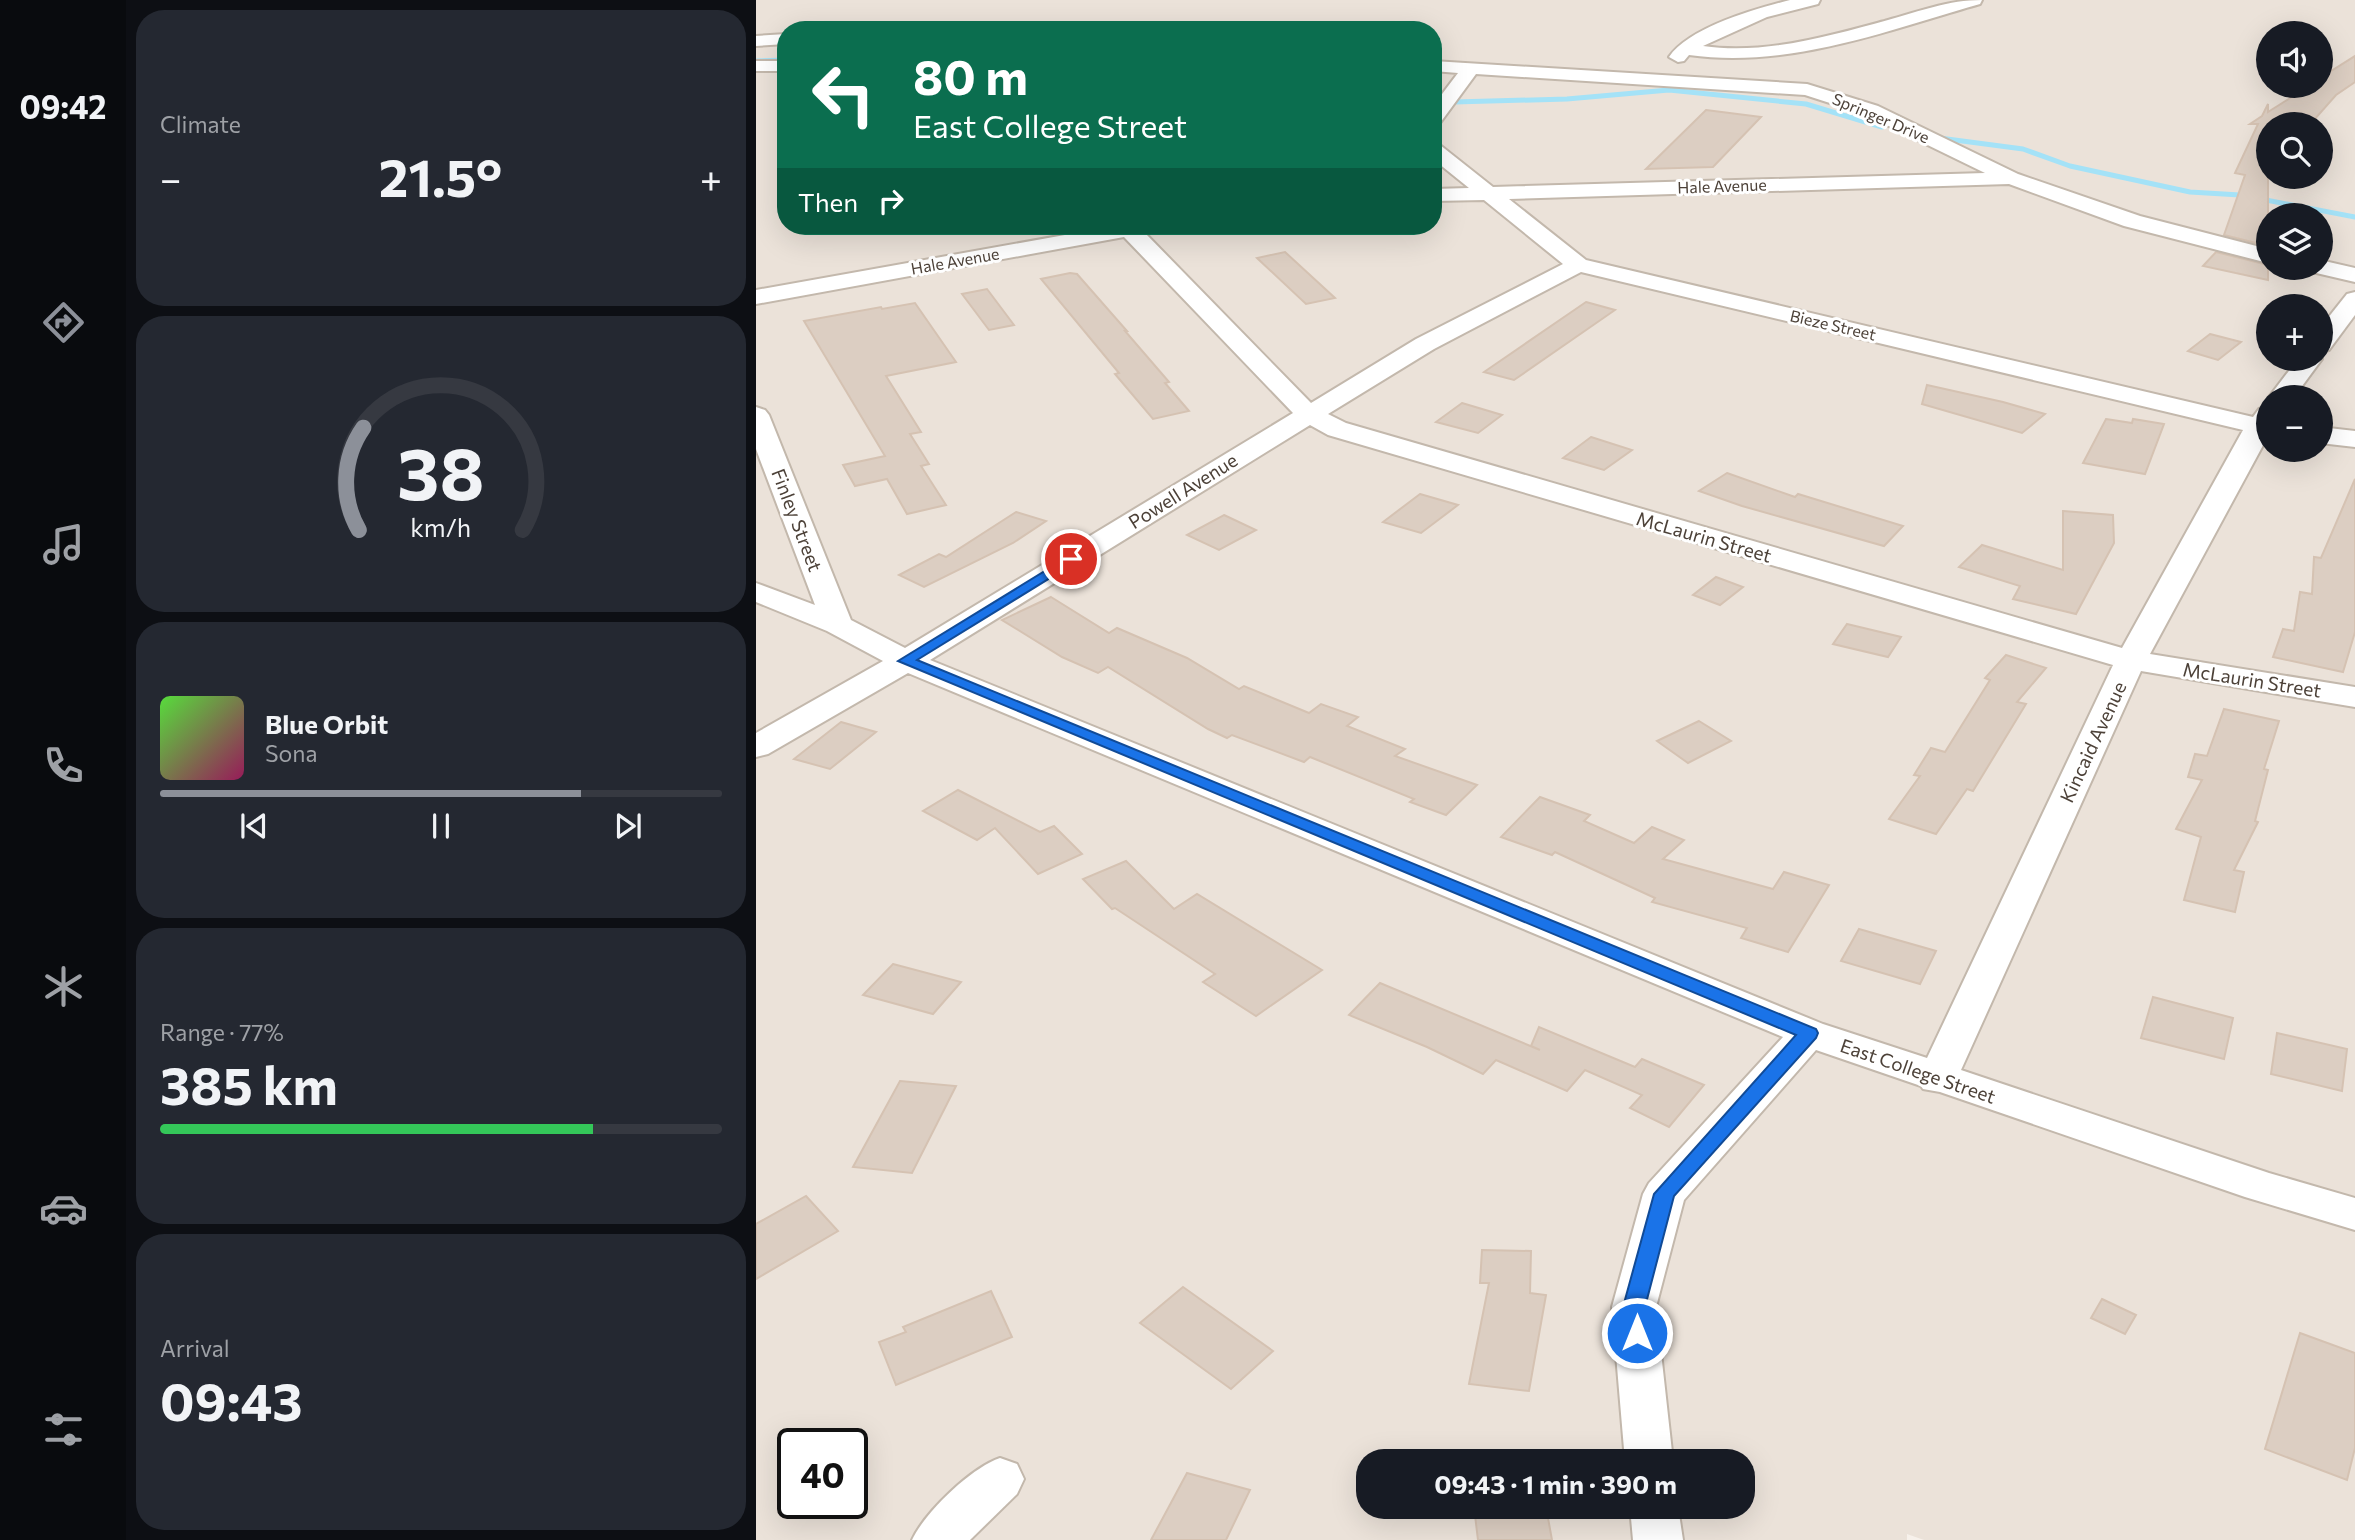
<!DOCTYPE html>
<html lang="en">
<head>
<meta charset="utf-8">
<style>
  :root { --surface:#171b24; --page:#242831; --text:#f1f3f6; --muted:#9ea1a6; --line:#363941; --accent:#8c9099 }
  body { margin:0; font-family:Commissioner,sans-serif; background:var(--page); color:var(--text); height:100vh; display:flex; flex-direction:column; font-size:26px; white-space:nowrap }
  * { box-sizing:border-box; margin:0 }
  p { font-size:23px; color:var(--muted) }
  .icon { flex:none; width:38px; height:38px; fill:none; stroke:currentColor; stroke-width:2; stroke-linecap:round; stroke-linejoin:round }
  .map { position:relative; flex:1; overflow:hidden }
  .side { display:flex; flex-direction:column; gap:10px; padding:10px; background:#0d0f14; width:630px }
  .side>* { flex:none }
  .banner { position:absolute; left:21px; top:21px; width:665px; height:214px; border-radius:28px; box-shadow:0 7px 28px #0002; background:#0b6e4f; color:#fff; overflow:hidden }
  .fabs { position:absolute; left:1500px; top:21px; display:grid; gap:14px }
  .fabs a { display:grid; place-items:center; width:77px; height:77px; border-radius:50%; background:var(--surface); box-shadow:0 7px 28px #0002; font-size:35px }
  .speed { position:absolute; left:21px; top:1428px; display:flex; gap:14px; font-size:35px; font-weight:700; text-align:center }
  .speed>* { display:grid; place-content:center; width:91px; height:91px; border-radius:50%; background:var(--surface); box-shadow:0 7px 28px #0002; line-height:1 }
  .speed .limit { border:4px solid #111; border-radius:10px; background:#fff; color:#111 }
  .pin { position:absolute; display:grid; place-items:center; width:60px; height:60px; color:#fff; margin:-30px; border:4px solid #fff; border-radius:50%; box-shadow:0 2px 7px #0007 }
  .me { position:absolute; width:77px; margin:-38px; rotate:0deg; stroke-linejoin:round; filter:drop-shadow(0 0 5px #0008) }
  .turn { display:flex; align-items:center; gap:24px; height:147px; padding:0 21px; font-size:32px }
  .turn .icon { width:91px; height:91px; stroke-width:2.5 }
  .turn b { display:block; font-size:49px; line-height:60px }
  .then { display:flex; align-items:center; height:66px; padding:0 21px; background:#0003; gap:14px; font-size:26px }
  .big { font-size:52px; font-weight:700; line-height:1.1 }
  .side .tile { flex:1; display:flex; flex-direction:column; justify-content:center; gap:10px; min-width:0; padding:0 24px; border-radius:28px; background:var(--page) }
  .side .dial { align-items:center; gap:0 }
  .dial svg { height:182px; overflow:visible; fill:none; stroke:var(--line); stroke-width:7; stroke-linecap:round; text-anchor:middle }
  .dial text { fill:var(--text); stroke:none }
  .song { display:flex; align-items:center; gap:21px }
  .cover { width:84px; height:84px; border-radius:10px; background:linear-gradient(135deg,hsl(110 70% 55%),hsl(330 70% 35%)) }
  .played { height:7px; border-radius:4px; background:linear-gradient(90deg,var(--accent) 75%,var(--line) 75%) }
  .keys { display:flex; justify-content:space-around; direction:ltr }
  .heat { display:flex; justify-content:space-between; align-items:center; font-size:38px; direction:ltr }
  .charge { height:10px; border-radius:5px; background:linear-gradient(90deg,#34c759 77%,var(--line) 0) }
  .trip { position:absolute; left:600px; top:1449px; width:399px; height:70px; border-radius:28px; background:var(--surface); box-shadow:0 7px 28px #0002; font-weight:700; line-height:70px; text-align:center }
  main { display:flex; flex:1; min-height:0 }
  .tabs { display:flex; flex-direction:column; width:126px; justify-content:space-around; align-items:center; background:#090b0e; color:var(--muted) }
  .tabs .icon { width:49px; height:49px }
  .tabs .selected { color:var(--accent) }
  .tabs b { font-size:32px; color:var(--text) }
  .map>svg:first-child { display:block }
</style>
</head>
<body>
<main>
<nav class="tabs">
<b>09:42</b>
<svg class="icon selected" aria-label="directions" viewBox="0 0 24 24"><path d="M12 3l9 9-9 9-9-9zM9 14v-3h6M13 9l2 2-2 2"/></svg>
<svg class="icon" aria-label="music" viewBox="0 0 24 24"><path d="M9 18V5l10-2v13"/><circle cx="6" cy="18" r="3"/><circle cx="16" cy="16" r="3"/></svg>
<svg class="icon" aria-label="phone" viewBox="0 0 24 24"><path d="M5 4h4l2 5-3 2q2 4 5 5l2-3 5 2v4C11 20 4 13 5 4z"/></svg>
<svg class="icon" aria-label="climate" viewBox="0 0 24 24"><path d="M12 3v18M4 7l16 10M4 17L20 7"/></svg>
<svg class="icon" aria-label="car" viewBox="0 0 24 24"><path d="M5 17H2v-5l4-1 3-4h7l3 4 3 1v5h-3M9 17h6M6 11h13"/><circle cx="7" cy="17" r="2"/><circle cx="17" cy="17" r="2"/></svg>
<svg class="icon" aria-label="filters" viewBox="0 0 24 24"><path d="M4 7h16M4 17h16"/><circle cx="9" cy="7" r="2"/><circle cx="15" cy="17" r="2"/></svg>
</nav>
<section class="side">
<div class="tile"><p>Climate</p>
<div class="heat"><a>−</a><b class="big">21.5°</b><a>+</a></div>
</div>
<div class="tile dial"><svg viewBox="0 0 100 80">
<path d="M14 69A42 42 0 1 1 86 69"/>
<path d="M14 69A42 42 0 0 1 16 24" stroke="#8c9099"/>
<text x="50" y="56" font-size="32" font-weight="700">38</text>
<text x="50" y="72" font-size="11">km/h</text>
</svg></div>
<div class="tile">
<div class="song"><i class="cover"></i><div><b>Blue Orbit</b><p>Sona</p></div></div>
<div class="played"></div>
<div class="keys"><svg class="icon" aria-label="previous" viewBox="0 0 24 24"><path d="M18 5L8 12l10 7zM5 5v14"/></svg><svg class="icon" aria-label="pause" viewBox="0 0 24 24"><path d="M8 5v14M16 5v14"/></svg><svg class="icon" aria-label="next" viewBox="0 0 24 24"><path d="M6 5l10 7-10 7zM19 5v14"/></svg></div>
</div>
<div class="tile"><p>Range · 77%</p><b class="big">385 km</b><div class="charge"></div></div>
<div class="tile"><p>Arrival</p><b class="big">09:43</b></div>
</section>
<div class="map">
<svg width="1599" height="1540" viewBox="0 0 1599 1540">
  <rect width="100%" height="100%" fill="#f7f1eb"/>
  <path fill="#ebe2d9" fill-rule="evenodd" d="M0,0H1599V1540H1168L1151,1534V1540H0ZM30,30H677V226H30ZM1512,33H1564V86H1512ZM1512,124H1564V177H1512ZM1512,215H1564V268H1512ZM1512,306H1564V359H1512ZM1512,397H1564V450H1512ZM37,1444H96V1503H37ZM612,1461H987V1507H612Z"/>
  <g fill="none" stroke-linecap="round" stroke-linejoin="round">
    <g stroke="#a4e2f7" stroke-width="5">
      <path d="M0,61L30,60"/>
      <path d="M698,102L811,99L913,90L1050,104L1126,127"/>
      <path d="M1176,137L1267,149L1314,166L1434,192L1484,195L1599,217"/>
    </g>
  </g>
  <g fill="#dccec2" stroke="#d5c2b2" stroke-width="2">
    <path d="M1599,56V82L1580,95L1558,120L1544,118L1538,124H1512V246L1468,235L1489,175L1479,173L1502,124H1494L1506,116L1512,104V112L1553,86H1564V78Z"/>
    <path d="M950,110L1005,117L957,167L890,169Z"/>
    <path d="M529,252L579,298L550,304L501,258Z"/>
    <path d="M1460,252L1512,265V280L1447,266Z"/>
    <path d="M314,273L321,274L371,331H369L413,382L409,383L433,411L397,419L359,374L363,373L285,279Z"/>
    <path d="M231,289L258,325L233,330L206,294Z"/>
    <path d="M830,302L859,310L758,380L728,372Z"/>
    <path d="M159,303L200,362L130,376L165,432L154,434L173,464L165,466L190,505L151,514L131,479L99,486L87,465L129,456L48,321L125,307L126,309Z"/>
    <path d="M1454,334L1485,342L1462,360L1432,351Z"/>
    <path d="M1171,385L1247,402L1289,414L1266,433L1166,404Z"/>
    <path d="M706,403L746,415L722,433L680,422Z"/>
    <path d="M1350,419L1376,423L1377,419L1408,424L1389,474L1327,463Z"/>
    <path d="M835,437L876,450L848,470L807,458Z"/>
    <path d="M971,473L1039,497L1042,494L1147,526L1128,546L986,506L943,491Z"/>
    <path d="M1599,479V632L1587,672L1517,657L1527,629L1538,631L1544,592L1556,594L1558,557L1565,558Z"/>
    <path d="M664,494L702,505L665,533L627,522Z"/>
    <path d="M1307,511L1357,515L1358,543L1320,614L1257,599L1264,586L1203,567L1226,545L1307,570Z"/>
    <path d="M260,512L290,521L257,543L168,587L143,575L183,554L190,557Z"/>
    <path d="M468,515L500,530L463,550L431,535Z"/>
    <path d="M960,577L987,587L964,605L937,595Z"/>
    <path d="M295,597L353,633L361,628L431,658L483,689L488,686L553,713L565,704L602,717L591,726L649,749L639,756L721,785L690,815L654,802L658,799L554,757L548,762L476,735L471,738L452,729L352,667L342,673L306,657L246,620Z"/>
    <path d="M1091,624L1145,637L1132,657L1077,644Z"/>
    <path d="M1250,655L1290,668L1261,702L1270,704L1217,791L1211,789L1180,834L1133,819L1164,776L1158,775L1175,748L1189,752L1234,680L1229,678Z"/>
    <path d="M1468,709L1523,721L1508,769L1512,770L1499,821L1502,822L1478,870L1488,872L1479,912L1428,900L1445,837L1420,829L1446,780L1432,777L1439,754L1451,756Z"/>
    <path d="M943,721L975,741L932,763L901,741Z"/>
    <path d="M85,722L120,732L74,769L38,759Z"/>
    <path d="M202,790L284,832L298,826L326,854L282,874L239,828L221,840L167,811Z"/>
    <path d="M784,797L834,815L828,821L878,843L896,827L928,840L907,859L1017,889L1028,872L1073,885L1032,952L985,938L991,928L896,902L899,898L799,852L796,855L745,837Z"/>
    <path d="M370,861L418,909L441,894L566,970L500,1016L447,982L459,974L359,908L356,909L327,879Z"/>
    <path d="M1103,929L1180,951L1164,984L1085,961Z"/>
    <path d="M137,964L205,982L177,1014L107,995Z"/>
    <path d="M624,983L784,1050L775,1046L783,1027L879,1067L886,1059L948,1085L913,1127L874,1108L886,1095L829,1070L811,1091L740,1060L727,1074L671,1047L593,1015Z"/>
    <path d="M1397,997L1477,1018L1468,1059L1385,1038Z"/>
    <path d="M1521,1033L1591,1049L1586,1091L1515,1074Z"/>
    <path d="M144,1081L200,1086L156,1173L97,1167Z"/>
    <path d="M50,1196L82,1231L0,1279V1224Z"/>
    <path d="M726,1250L775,1251L774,1293L790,1295L773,1391L713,1384L733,1283H724Z"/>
    <path d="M427,1287L517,1351L475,1389L384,1323Z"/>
    <path d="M235,1291L256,1337L140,1385L123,1342L150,1332L147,1327Z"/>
    <path d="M1346,1299L1380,1315L1369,1334L1335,1318Z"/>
    <path d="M1544,1333L1599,1353V1448L1591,1480L1509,1449Z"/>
    <path d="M431,1473L494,1490L470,1540H395Z"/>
    <path d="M718,1507H790L796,1540H722Z"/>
  </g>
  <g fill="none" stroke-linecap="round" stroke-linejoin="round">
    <g stroke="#c3b8ac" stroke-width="4">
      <g id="minor">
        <path d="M1034,0H1064L1062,4L1011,17L947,46C1009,55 1073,36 1132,20C1165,11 1192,0 1226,0L1224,4C1130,31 1032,69 933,55L928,61L922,62L913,57C934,27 999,9 1034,0Z"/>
        <path d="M30,34V44L0,46V36Z"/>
        <rect x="0" y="61" width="30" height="10"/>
        <path d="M677,61L1051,84L1122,106L1262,174L1384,216L1512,249V263L1368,226L1253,184L753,199L830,260L1497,417L1503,409L1512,406V436L1394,654L1599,687V707L1385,671L1205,1070L1513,1173L1599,1198V1230L1489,1197L1184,1092L1167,1089L1165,1086L1060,1050L928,1200L900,1307L917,1461H869L856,1307L887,1194L893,1183L1027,1037L152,673L12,754L0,757V733L127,661L71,631L0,602V583L59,605L0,449V407L9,410L13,415L95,620L149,648L537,413L368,237L0,304V290L359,226H405L402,231L389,233L555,403L660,339L807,264L728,200L677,201V189L713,188L677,159V143L684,145L737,187L1229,173L1108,114L1049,95L720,74L684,123L677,125V106L702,73L677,71ZM825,272L1487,430L1366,648L590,423L572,414L678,349ZM554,425L572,435L1357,665L1171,1058L1067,1024L174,660Z"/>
        <path d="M1564,260L1599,268V282L1556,272L1553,268H1564Z"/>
        <path d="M1599,292V315L1573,350L1564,352V328L1591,294Z"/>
        <path d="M1564,357L1566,359L1538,397H1513L1542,359H1564Z"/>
        <path d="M1564,427L1599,431V447L1564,443Z"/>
        <path d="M244,1458L261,1464L268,1479L261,1494L214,1540H156C169,1512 215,1468 244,1458Z"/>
        <path d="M874,1507H922L927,1540H877Z"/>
      </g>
    </g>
    <use href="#minor" fill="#fff" fill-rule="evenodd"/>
  </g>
  <path fill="#1a73e8" stroke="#114b97" stroke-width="2" d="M315,555L322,559L320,562L161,660L1060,1029L1062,1033L1060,1038L918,1196L889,1307L892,1333L888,1339L881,1342L873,1339L867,1307L898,1194L1040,1035L142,661Z"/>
  <g text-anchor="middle" stroke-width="6" stroke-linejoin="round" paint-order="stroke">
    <g font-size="16" fill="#4c4138" stroke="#fff">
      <text transform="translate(1125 118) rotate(23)" y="6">Springer Drive</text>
      <text transform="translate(966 186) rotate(-2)" y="6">Hale Avenue</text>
      <text transform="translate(199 261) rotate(-10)" y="6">Hale Avenue</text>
      <text transform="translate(1077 325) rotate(13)" y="6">Bieze Street</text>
    </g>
    <g font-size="19" fill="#4c4138" stroke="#fff">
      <text transform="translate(427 491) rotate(-32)" y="7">Powell Avenue</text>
      <text transform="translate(41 520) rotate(69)" y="7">Finley Street</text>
      <text transform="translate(948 537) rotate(16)" y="7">McLaurin Street</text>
      <text transform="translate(1496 680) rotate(9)" y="7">McLaurin Street</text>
      <text transform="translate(1337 742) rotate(-65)" y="7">Kincaid Avenue</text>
      <text transform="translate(1162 1071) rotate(19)" y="7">East College Street</text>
    </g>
  </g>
</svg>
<div class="fabs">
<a><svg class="icon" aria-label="sound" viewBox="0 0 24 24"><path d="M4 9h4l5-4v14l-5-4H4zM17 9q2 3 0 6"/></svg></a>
<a><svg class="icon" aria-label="search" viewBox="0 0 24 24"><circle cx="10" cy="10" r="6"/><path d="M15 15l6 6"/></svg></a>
<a><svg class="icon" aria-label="layers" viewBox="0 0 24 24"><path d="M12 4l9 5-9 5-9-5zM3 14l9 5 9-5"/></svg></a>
<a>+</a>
<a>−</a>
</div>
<div class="speed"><div class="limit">40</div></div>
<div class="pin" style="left:315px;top:559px;background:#d93025"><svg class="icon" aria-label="arrive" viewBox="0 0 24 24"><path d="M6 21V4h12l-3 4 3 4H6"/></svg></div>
<svg class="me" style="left:881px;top:1333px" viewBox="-20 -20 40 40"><circle r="17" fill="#1a73e8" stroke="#fff" stroke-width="3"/><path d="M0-11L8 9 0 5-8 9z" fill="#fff"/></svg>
<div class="trip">09:43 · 1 min · 390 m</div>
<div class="banner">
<div class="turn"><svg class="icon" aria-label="left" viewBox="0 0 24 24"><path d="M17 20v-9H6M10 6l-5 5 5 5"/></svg><div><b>80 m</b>East College Street</div></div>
<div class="then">Then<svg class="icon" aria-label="right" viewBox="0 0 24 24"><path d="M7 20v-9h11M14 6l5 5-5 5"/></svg></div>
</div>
</div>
</main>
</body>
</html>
